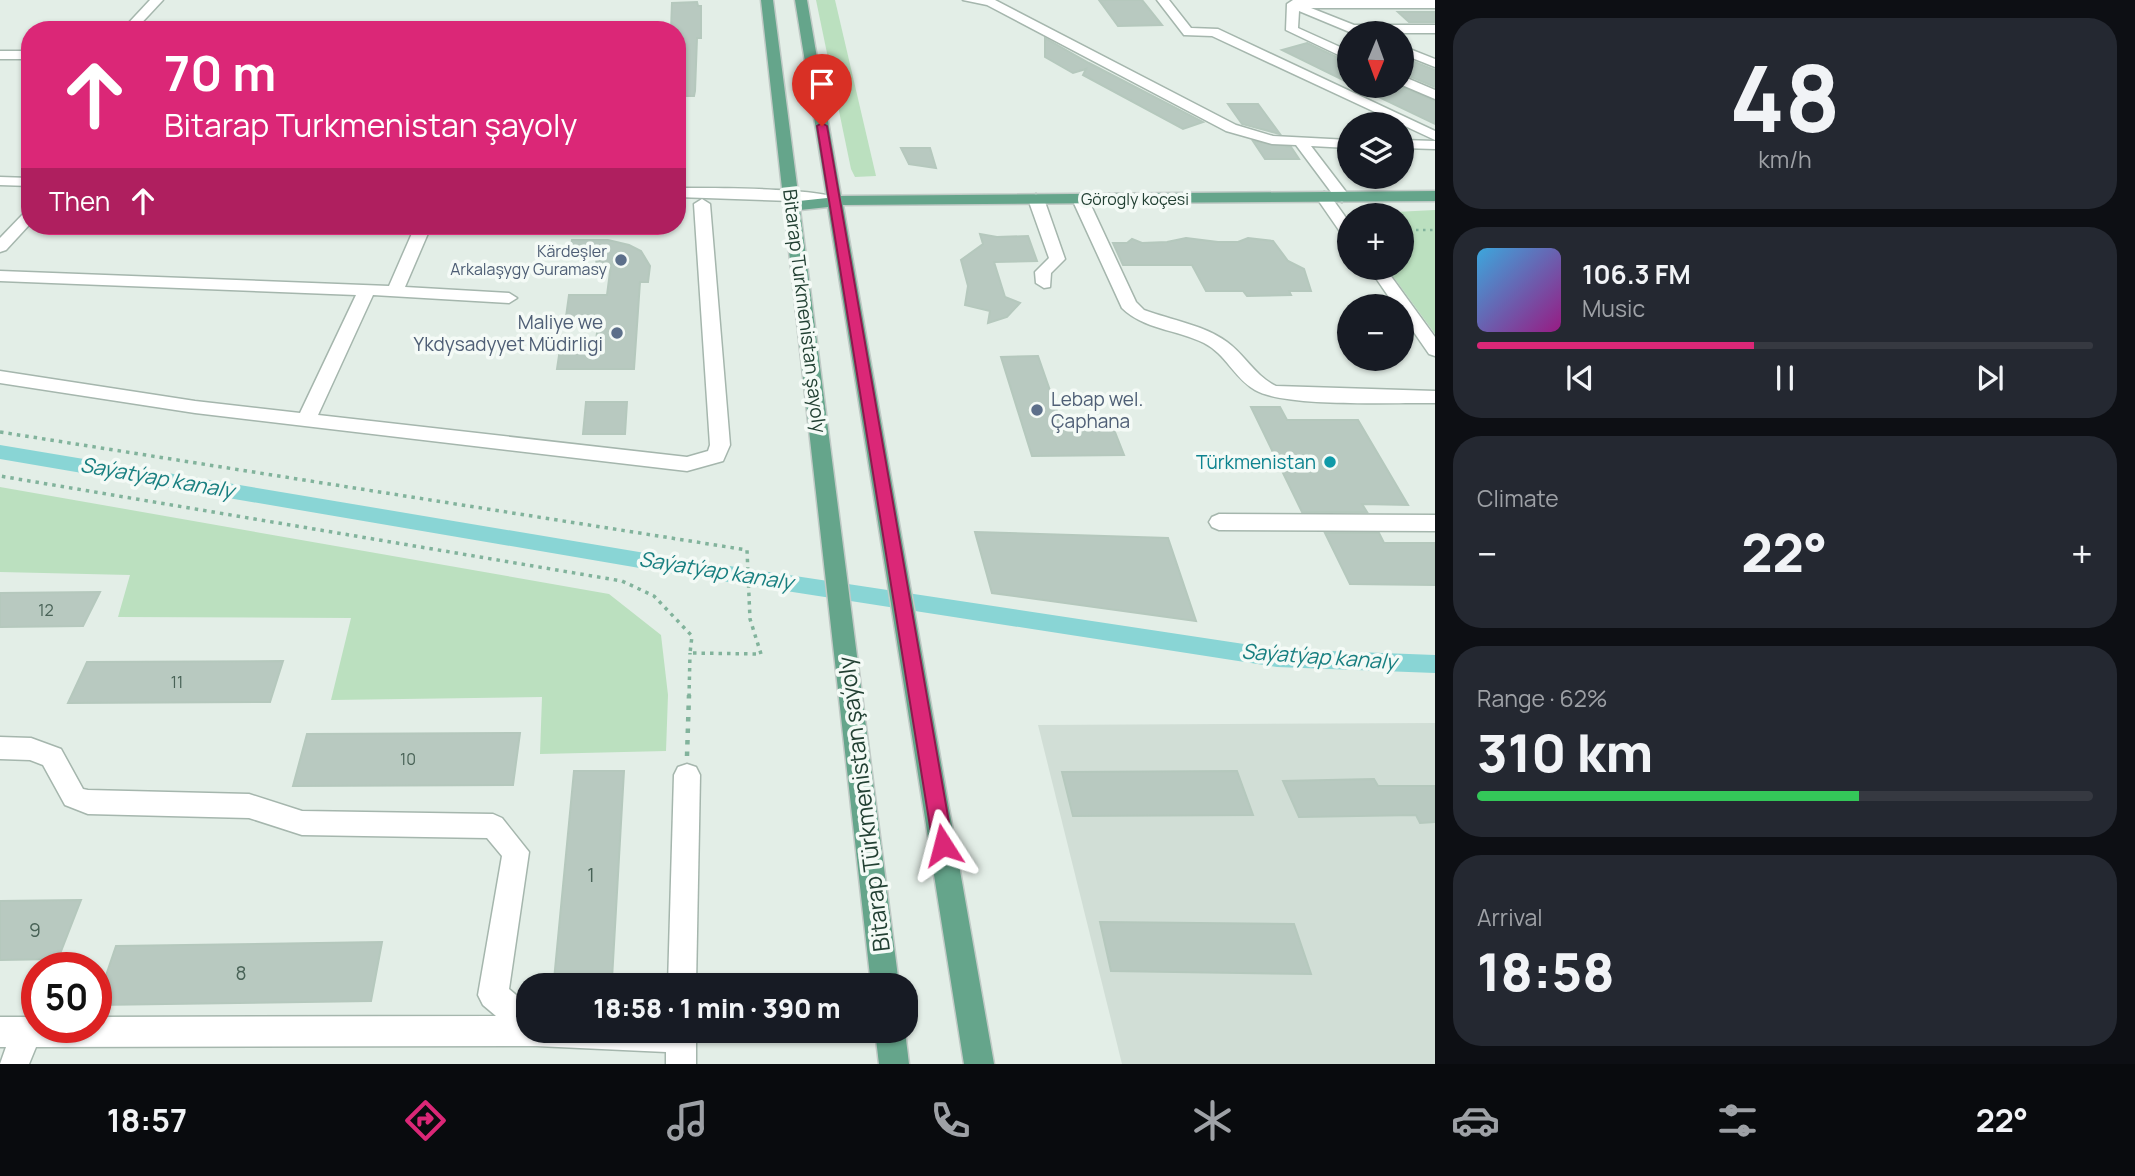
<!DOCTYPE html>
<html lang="en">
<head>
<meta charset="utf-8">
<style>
  :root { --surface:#171b24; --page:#242831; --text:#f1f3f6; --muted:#9ea1a6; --line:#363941; --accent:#db2777 }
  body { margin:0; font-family:Manrope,sans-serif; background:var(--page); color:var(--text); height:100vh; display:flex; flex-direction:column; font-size:26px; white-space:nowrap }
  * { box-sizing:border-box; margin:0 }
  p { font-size:23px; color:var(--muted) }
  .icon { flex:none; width:38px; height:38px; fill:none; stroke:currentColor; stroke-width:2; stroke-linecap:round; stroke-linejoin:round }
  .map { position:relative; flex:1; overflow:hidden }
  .details { display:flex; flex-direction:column; gap:18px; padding:18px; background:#0d0f14; width:700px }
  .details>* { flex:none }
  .guide { position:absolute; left:21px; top:21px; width:665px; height:214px; border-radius:28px; box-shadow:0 2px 5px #0004; background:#db2777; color:#fff; overflow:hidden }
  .needle { width:46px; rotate:181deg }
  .tools { position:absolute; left:1337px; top:21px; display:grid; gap:14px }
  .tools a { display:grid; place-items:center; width:77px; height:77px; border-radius:50%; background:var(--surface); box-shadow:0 2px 5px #0004; font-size:35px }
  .speed { position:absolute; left:21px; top:952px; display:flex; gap:14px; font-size:35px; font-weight:700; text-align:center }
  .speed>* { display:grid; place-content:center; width:91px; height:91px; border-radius:50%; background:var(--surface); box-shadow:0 2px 5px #0004; line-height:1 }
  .speed .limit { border:10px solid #d22; background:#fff; color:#111 }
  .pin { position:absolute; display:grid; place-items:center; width:60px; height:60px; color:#fff; margin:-72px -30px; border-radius:50% 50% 50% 0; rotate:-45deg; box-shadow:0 0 7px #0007 }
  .pin .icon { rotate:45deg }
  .me { position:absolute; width:77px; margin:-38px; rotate:351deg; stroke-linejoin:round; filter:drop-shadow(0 0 5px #0008) }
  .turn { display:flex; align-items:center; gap:24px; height:147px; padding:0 28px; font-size:32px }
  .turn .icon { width:91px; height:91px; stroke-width:2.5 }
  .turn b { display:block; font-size:49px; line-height:60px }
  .then { display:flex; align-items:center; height:66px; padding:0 28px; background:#0003; gap:14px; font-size:26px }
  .big { font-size:52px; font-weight:800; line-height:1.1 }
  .details .widget { flex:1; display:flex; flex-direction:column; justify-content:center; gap:10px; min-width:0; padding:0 24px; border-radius:28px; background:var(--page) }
  .details .dial { align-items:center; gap:0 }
  .dial b { font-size:91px; line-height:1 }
  .song { display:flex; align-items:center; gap:21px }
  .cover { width:84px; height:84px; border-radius:10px; background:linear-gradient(135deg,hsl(200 70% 55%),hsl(310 70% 35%)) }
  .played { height:7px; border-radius:4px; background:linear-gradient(90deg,var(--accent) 45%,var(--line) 45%) }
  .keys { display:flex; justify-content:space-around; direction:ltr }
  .heat { display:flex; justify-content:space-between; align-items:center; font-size:38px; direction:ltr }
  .charge { height:10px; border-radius:5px; background:linear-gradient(90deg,#34c759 62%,var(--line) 0) }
  .trip { position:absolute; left:516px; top:973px; width:402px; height:70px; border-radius:28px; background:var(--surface); box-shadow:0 2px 5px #0004; font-weight:800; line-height:70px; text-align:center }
  .tabs { display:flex; height:112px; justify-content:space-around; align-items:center; background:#090b0e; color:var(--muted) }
  .tabs .icon { width:49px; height:49px }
  .tabs .active { color:var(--accent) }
  .tabs b { font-size:32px; color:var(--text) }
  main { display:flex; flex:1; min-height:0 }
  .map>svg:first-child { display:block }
</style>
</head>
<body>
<main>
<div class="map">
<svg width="1435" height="1064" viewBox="0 0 1435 1064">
  <rect width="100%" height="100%" fill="#e3eee7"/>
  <path fill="#d1ded6" d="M1435,723V1064H1122L1038,725Z"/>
  <g fill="#bbe0bf">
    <path d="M816,0H835L876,176L855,177L851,169Z"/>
    <path d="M1435,210V334L1387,268H1402V215L1355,214Z"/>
    <path d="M0,487L609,594L661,635L668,695L666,751L540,754L542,697L331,700L351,618L118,617L130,575L0,572Z"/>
  </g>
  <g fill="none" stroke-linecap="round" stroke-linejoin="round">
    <path fill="#89d5d5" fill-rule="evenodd" d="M0,445L657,555L1277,649L1435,655V673L1277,667L657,571L0,459Z"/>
  </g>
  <g fill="#b8c9c0" stroke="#b5c8bd" stroke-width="2">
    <path d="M1099,0H1142L1162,25L1118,26Z"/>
    <path d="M697,2L698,6H701V38H697L695,91L694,96H677V30H671L672,3Z"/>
    <path d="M1398,12H1435V22H1409Z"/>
    <path d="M1045,38L1089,63L1203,122L1183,129L1083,75L1086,69L1073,73L1045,57Z"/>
    <path d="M1307,43L1349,63V83L1282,50Z"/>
    <path d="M1402,57L1435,70V87L1402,73Z"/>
    <path d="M1356,86H1400L1435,101V124Z"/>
    <path d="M1228,104H1258L1280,134L1242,124Z"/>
    <path d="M1253,141L1291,147L1299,159H1265Z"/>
    <path d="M901,148H930L936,168L909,164Z"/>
    <path d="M980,234L997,237L1028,236L1037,261L994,262L1005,297L1020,303L1007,317L988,323L990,311L965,305L968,286L961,260L983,244Z"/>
    <path d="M1186,238L1218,242H1238L1248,238L1273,241L1288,261L1304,269L1311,291H1289L1291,295L1247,296L1243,291H1206L1192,265H1123L1113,243H1127L1132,239L1142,243L1167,242Z"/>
    <path d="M572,240H608L629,245L641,251L650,266L648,282H640L634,369H557L560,349H595L599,316L566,317L569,295H607L611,264H596L597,256H569Z"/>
    <path d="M1038,356L1061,422H1111L1124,455L1032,456L1001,357Z"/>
    <path d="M586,402H627L625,434H583Z"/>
    <path d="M1251,407H1280L1287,420H1358L1408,505L1362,504L1367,512H1302Z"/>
    <path d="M975,532L1168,538L1196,621L992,593Z"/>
    <path d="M1325,533H1379L1384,543H1435V585L1350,584Z"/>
    <path d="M100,592L83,626L0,627V593Z"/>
    <path d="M283,661L270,702L68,703L87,662Z"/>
    <path d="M520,733L513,785L293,786L307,734Z"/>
    <path d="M574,771H624L612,979L554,980Z"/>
    <path d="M1237,771L1253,815L1073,816L1062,772Z"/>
    <path d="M1374,779L1378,786H1435V822L1420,823L1416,815L1299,817L1283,781Z"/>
    <path d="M81,900L58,959L0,960V901Z"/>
    <path d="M1100,922L1294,924L1311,974L1111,971Z"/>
    <path d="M382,942L371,1001L96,1005L116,946Z"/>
  </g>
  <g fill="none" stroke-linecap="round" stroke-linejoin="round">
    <g stroke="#a5b6ad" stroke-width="3">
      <g id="minor">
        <path d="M150,0H163L135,30H122Z"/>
        <path d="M963,0H995L1236,125L1273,136L1349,140V148L1311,146L1350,197L1342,202L1337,200L1296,145L1272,144L1226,131L987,5Z"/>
        <path d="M1157,0H1169L1191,28L1218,29L1435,131V140L1212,36L1184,35Z"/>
        <path d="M1435,0V8H1311L1354,25H1435V33H1352L1299,11L1298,28L1349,51V60L1286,30L1287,4L1293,0Z"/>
        <path d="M1402,46L1435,59V67L1402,54Z"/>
        <rect x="0" y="51" width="30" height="8"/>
        <path d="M1402,76L1435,90V99L1402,85Z"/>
        <path d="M1402,140L1435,141V149L1402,148Z"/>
        <path d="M0,177L30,178V186L0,185Z"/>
        <path d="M677,188C704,188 828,187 843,201L835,206L791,201L677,197Z"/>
        <path d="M1324,192L1329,194L1349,222V238L1343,236L1316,197Z"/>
        <path d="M1036,194L1044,199L1065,259L1051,273L1050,287L1044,288L1036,283L1035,272L1049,258L1028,199Z"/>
        <path d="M1080,194L1088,199L1136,302L1144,310C1171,320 1204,325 1227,342C1246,356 1255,376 1276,386L1435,391V403C1395,402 1286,408 1255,390C1234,378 1226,354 1204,343C1178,330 1143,329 1122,308L1072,199Z"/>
        <path d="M702,199L710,204L730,445L723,461L687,471L195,413L0,383V371L195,401L300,413L356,295L0,281V271L389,286L413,231L421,226L429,231L405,287L509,293L517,298L509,303L373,295L318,415L687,457L708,451L710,445L694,204Z"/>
        <path d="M30,210V224L6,250L0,252V238L25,212Z"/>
        <path d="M1369,268H1385L1435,337V356L1429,354L1402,315V306H1395Z"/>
        <path d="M1219,514L1435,515V531L1219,530L1212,527L1209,522L1212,517Z"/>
        <path d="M0,737L31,738L61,749L83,789L88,790L249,794L302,811L493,814L502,818L529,852L509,989L528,1005V1031H696V1064H666V1052L537,1046L36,1047L29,1064H0L6,1047H0V1017H37V1027H96V1017L496,1016L483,1005L478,995L502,856L487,838L302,835L249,818L88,814L65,805L43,765L30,760L0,759Z"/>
        <path d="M687,764L696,767L700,775L696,985H668L674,775L678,767Z"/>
      </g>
    </g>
    <g stroke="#c1cac6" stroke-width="3">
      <g id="major">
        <path d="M761,0H773L799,201L827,198L795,0H807L841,196L1435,191V201L843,205L994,1064H964L828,207L800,210L899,985H871Z"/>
        <path d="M875,1031H905L909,1064H879Z"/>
      </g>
    </g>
    <path stroke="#82b39c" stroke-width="2.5" stroke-dasharray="2.5 4.5" stroke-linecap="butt" d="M1402,230H1435"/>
    <g stroke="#82b39c" stroke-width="3.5" stroke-dasharray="3.5 5" stroke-linecap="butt">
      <path d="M0,432L747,550L750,619L761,654L690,653L692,636L654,596L622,581L0,476"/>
      <path d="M689,697L690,653"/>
    </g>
    <path stroke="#82b39c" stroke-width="4.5" stroke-dasharray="4.5 7" stroke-linecap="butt" d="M687,756L689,695"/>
    <use href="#minor" fill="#fff" fill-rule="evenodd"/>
    <use href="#major" fill="#65a58b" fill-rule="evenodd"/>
  </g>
  <path fill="#db2777" stroke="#8e194d" stroke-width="2" d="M822,123L827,126L953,845L950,852L943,855L936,852L933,845L817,126Z"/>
  <g fill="#5c6f8a" stroke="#f4faf6" stroke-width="2.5">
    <circle cx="621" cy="260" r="7"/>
    <circle cx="617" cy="333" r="7"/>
    <circle cx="1037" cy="410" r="7"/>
  </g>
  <circle fill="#0f9aa8" stroke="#f4faf6" stroke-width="2.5" cx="1330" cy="462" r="7"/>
  <g text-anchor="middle" stroke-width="7" stroke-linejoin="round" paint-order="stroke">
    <g font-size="16" fill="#224033" stroke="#f4faf6">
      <text x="1135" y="205">Görogly koçesi</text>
    </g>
    <g font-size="16" fill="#4e5e75" stroke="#f4faf6" text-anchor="end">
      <text x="607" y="257">Kärdeşler<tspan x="607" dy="18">Arkalaşygy Guramasy</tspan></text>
    </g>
    <g font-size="16" fill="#486256">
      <text x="46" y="616">12</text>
      <text x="177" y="688">11</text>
      <text x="408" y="765">10</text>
    </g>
    <g font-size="19" fill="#224033" stroke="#f4faf6">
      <text transform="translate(805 311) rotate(83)" y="7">Bitarap Turkmenistan şayoly</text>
    </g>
    <g font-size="19" fill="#4e5e75" stroke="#f4faf6" text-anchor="end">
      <text x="603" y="329">Maliye we<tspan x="603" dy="22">Ykdysadyyet Müdirligi</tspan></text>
      <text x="1051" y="406" text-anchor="start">Lebap wel.<tspan x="1051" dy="22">Çaphana</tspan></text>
    </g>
    <g font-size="19" fill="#0d838f" stroke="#f4faf6" text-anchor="end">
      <text x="1316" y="469">Türkmenistan</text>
    </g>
    <g font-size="19" fill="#486256">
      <text x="591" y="882">1</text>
      <text x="35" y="937">9</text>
      <text x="241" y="980">8</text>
    </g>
    <g font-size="21" font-style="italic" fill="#187f80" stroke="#f4faf6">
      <text transform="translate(157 478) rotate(10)" y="7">Saýatýap kanaly</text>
      <text transform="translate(716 571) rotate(9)" y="7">Saýatýap kanaly</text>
      <text transform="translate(1319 657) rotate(4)" y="7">Saýatýap kanaly</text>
    </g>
    <g font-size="23" fill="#224033" stroke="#f4faf6">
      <text transform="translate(864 804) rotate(-97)" y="8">Bitarap Türkmenistan şaýoly</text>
    </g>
  </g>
</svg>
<div class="tools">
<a><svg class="needle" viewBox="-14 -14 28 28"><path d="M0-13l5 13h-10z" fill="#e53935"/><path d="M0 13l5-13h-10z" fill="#9ea1a6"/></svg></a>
<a><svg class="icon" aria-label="layers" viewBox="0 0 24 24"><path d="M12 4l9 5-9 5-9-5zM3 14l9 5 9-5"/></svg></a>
<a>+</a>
<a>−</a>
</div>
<div class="speed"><div class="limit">50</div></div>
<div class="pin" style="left:822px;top:126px;background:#d93025"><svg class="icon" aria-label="arrive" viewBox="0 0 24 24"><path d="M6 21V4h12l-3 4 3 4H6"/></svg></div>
<svg class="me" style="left:943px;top:845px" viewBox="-20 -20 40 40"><path d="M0-17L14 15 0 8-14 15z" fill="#db2777" stroke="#fff" stroke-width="4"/></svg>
<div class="trip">18:58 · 1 min · 390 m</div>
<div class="guide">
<div class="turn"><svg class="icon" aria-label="ahead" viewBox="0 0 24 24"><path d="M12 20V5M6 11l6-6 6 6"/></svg><div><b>70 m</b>Bitarap Turkmenistan şayoly</div></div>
<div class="then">Then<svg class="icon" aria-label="ahead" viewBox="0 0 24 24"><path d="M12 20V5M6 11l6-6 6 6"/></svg></div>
</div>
</div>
<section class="details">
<div class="widget dial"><b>48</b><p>km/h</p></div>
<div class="widget">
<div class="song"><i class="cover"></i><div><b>106.3 FM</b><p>Music</p></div></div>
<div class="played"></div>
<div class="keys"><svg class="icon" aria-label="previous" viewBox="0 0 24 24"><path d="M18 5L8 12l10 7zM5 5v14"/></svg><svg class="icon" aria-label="pause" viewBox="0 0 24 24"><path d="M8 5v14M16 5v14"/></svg><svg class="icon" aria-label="next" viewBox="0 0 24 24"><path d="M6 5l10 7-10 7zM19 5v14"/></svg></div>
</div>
<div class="widget"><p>Climate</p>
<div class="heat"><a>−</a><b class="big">22°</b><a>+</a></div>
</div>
<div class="widget"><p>Range · 62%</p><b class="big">310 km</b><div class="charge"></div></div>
<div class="widget"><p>Arrival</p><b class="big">18:58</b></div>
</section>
</main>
<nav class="tabs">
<b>18:57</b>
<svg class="icon active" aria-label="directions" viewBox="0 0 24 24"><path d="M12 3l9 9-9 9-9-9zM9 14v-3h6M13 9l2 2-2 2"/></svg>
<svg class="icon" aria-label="music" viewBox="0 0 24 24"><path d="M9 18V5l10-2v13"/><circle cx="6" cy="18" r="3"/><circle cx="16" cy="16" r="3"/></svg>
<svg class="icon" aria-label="phone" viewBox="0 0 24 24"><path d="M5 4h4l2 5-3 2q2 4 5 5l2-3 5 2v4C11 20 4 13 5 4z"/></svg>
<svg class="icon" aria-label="climate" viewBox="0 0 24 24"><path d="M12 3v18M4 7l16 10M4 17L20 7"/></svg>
<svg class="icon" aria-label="car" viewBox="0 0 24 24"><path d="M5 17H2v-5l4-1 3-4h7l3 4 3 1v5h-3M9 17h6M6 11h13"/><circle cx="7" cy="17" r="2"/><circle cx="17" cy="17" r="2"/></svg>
<svg class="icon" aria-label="filters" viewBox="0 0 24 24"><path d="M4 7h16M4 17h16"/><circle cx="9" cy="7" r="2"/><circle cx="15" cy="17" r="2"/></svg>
<b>22°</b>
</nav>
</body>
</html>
